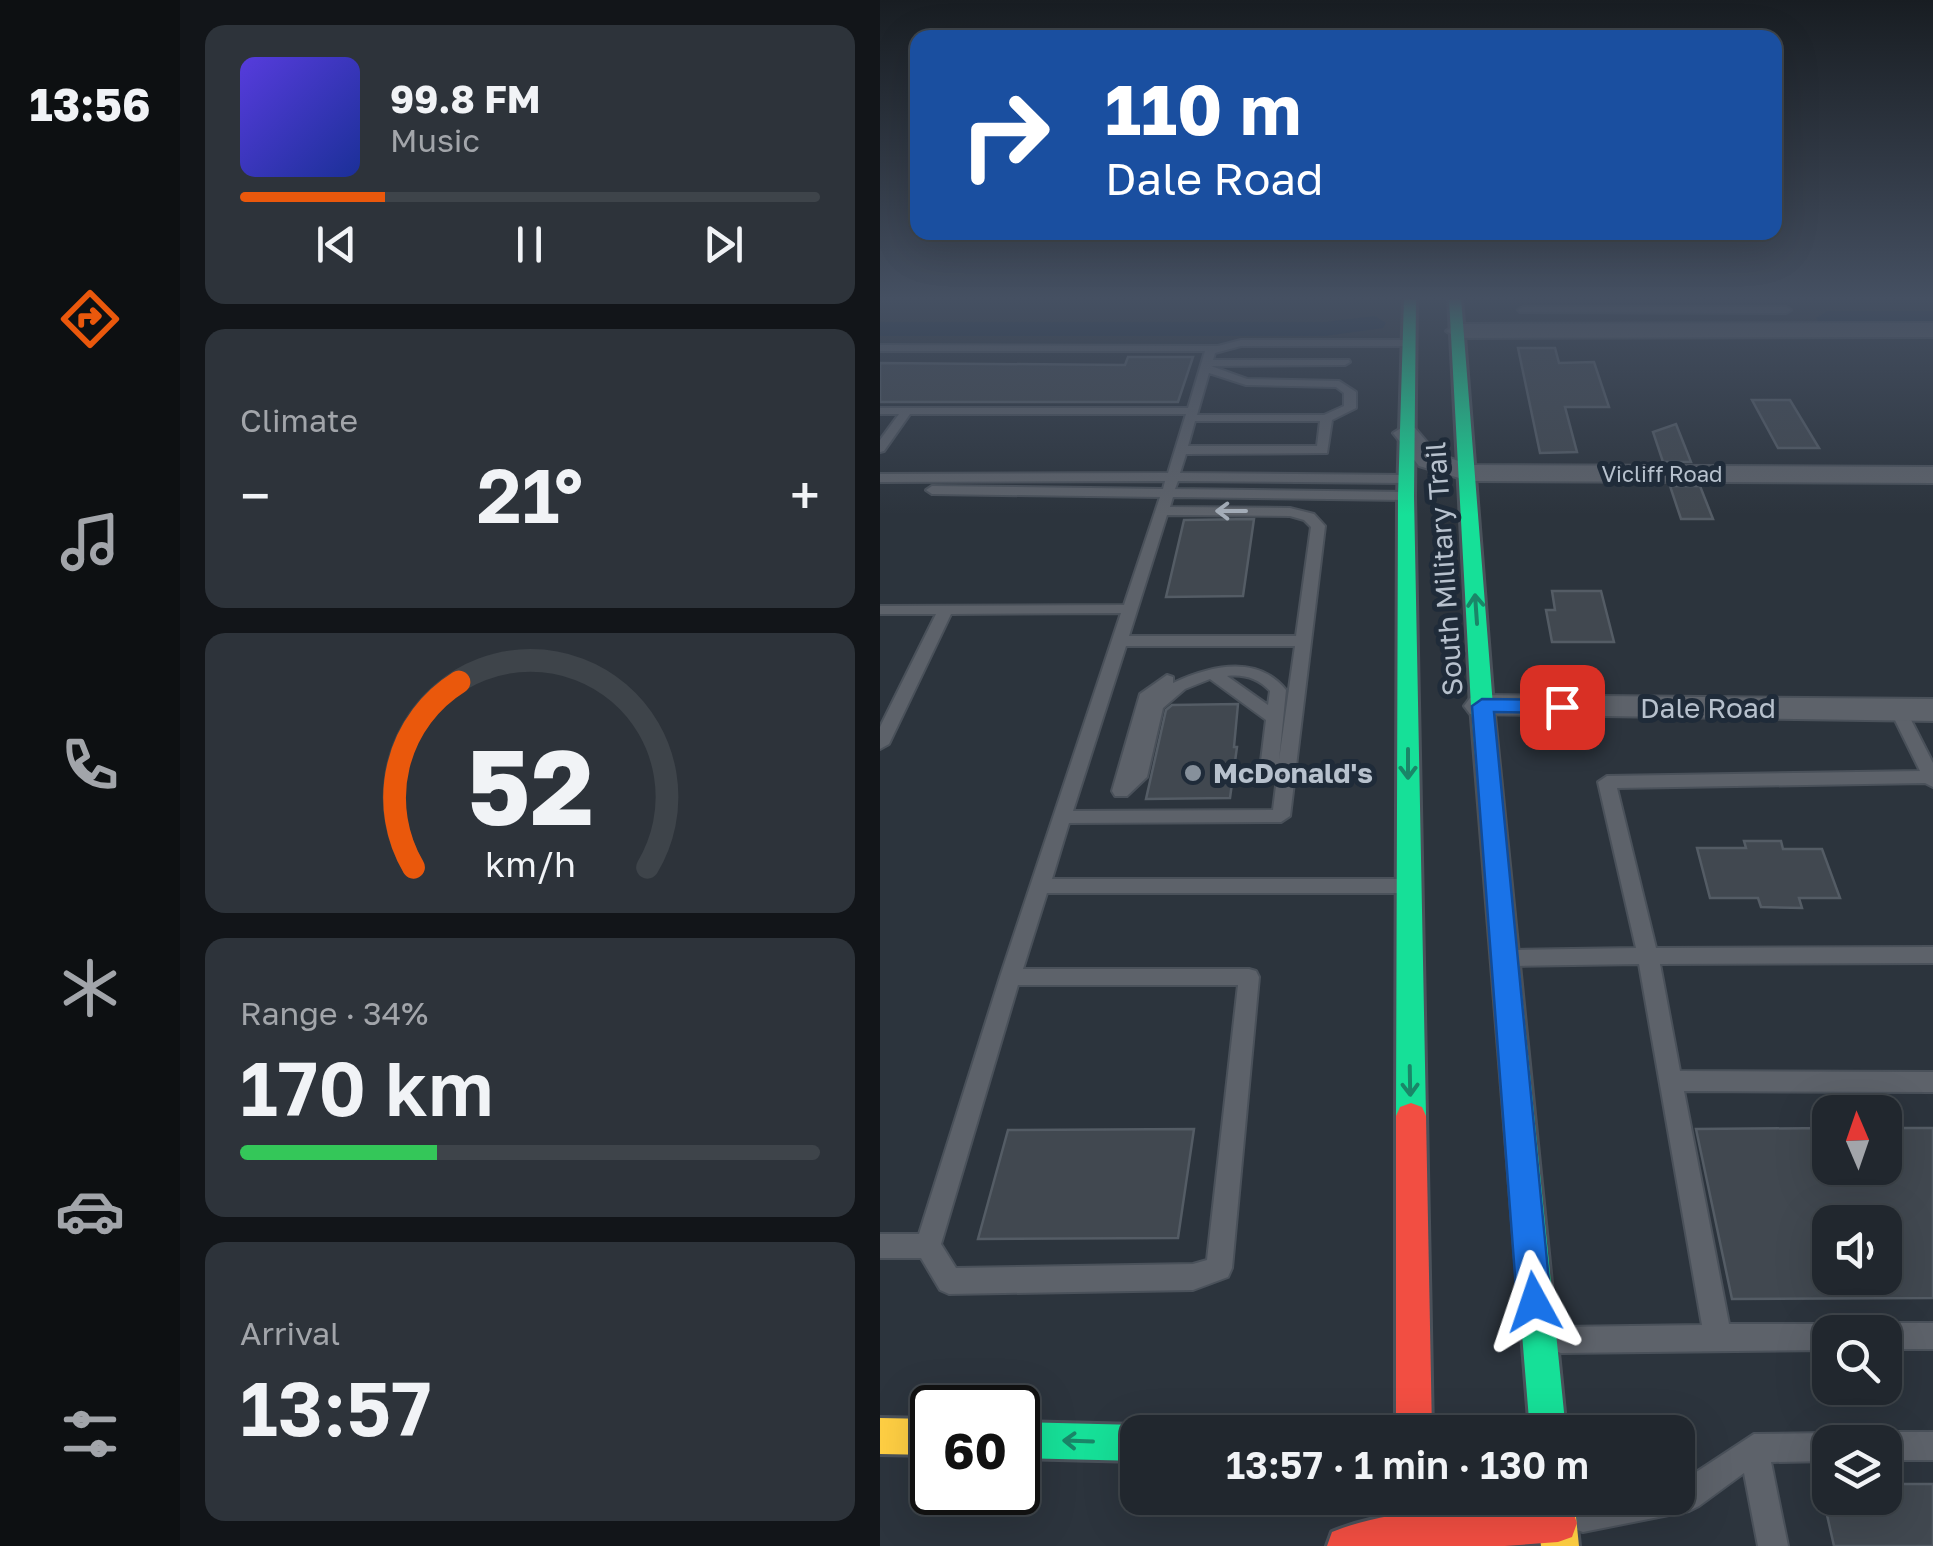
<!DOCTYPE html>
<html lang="en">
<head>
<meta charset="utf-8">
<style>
  :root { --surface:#21272e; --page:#2d333a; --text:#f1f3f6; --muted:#a2a5aa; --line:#3e444a; --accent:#ea580c }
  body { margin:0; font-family:"Golos Text",sans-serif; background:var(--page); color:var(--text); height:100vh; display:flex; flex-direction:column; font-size:38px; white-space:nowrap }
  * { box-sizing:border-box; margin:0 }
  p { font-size:32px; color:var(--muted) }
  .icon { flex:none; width:55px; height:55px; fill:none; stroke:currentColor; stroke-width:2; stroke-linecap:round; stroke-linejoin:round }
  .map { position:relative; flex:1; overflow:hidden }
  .side { display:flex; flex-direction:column; gap:25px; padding:25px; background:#121519; width:700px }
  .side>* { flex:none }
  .top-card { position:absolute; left:30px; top:30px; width:872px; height:210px; border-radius:20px; box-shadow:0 10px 40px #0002,0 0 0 2px var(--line); background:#1a4fa0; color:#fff; overflow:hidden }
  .needle { width:65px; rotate:358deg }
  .fabs { position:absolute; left:932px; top:1095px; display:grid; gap:20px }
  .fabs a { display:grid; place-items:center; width:90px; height:90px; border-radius:20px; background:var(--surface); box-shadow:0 10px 40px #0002,0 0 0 2px var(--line); font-size:50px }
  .speed { position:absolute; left:30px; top:1385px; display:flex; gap:20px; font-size:50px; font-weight:700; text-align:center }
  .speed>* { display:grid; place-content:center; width:130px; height:130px; border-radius:50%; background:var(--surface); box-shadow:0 10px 40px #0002,0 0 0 2px var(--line); line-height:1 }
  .speed .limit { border:5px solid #111; border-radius:15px; background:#fff; color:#111 }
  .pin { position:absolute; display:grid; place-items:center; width:85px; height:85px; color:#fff; margin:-42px; border-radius:20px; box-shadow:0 5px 15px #0006 }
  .me { position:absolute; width:110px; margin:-55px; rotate:355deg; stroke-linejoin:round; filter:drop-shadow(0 0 8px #0008) }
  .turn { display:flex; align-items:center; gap:35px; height:210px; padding:0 30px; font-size:45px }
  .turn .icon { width:130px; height:130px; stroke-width:2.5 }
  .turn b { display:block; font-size:70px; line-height:85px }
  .big { font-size:75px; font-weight:600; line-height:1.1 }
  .side .tile { flex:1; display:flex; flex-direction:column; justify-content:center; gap:15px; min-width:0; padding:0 35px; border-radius:20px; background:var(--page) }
  .side .dial { align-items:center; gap:0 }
  .dial svg { height:260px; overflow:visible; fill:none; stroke:var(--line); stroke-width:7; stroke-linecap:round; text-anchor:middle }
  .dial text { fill:var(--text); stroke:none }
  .song { display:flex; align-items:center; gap:30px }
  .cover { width:120px; height:120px; border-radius:15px; background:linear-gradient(135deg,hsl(250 70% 55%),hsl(230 70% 35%)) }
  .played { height:10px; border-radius:5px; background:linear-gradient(90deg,var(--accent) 25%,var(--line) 25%) }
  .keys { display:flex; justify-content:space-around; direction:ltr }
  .heat { display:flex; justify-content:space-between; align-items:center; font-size:55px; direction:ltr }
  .charge { height:15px; border-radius:8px; background:linear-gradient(90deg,#34c759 34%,var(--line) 0) }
  .trip { position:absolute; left:240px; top:1415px; width:575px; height:100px; border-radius:20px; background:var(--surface); box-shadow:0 10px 40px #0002,0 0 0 2px var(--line); font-weight:600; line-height:100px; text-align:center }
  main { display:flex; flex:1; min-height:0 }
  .tabs { display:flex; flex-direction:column; width:180px; justify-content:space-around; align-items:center; background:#0d1012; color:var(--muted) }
  .tabs .icon { width:70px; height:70px }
  .tabs .active { color:var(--accent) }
  .tabs b { font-size:45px; color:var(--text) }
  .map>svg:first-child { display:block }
</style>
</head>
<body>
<main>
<nav class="tabs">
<b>13:56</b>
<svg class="icon active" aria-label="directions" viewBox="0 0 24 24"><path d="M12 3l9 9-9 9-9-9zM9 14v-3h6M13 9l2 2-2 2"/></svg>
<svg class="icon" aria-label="music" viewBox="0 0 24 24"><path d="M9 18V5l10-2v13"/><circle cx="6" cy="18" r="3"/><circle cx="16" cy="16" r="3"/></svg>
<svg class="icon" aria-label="phone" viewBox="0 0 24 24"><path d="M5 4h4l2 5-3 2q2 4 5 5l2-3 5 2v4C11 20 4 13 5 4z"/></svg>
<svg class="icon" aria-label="climate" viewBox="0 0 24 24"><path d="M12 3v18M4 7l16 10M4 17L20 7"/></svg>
<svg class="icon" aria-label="car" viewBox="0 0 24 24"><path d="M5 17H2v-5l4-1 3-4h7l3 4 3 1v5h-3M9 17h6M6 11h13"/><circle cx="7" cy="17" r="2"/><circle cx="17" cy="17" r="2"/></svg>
<svg class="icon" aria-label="filters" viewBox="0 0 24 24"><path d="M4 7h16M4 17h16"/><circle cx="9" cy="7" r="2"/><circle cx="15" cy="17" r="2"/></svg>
</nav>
<section class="side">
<div class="tile">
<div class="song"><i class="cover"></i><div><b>99.8 FM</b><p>Music</p></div></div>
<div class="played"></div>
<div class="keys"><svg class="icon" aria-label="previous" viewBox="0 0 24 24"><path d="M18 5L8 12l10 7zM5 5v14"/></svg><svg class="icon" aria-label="pause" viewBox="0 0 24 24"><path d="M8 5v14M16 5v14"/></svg><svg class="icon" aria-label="next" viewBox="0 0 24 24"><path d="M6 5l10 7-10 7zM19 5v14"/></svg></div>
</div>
<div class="tile"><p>Climate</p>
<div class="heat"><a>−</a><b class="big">21°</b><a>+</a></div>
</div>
<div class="tile dial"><svg viewBox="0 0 100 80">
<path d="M14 69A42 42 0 1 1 86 69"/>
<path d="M14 69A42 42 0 0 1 28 12" stroke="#ea580c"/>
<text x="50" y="56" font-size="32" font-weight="700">52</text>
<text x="50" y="72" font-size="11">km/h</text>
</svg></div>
<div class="tile"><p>Range · 34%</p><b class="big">170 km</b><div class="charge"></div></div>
<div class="tile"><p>Arrival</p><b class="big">13:57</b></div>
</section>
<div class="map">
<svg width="1053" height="1546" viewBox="0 0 1053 1546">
  <rect width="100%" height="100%" fill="#2c343d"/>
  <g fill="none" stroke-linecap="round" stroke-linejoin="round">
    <g fill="#192c42" fill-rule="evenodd">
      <path d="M947,311H1053V325L939,323L936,318Z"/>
      <path d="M495,316L506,323L503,328L445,336H0V322H445Z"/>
    </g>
  </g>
  <g fill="#414850" stroke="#545c65" stroke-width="2.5" fill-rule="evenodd">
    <path d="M638,348H675L679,363L714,362L729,407H685L697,452L660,453Z"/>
    <path d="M248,357H313L298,402H0V363L245,365Z"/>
    <path d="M872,400H910L939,448H898Z"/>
    <path d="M796,424L811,462H783L773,432Z"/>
    <path d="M790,486H820L833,519H801Z"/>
    <path d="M374,519L363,596L286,597L304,520Z"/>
    <path d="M672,591H721L734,642H672L666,610H675Z"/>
    <path d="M358,704L354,747H357L350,798L266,799L286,710L292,705Z"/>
    <path d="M864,841H901L903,849H942L960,898H919L922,908L881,907L878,898H830L817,848H866Z"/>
    <path d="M950,1128V1168H1005V1128H1053V1298L852,1299L816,1129ZM950,1222H1005V1278H950Z"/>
    <path d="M314,1129L298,1238L98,1239L128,1130Z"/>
    <path d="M940,1484H950V1498H1005V1484H1053V1546H954Z"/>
  </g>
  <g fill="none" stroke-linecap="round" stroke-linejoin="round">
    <g stroke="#4a515a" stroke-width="4">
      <g id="lane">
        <path d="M643,307H906L911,310L906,313L640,312L638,310Z"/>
        <path d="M361,340H529L534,343L529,346H361L335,353L333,360H469L470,362L465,365L331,366L367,379L459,381L476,392V408L452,420L447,453L306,454L300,473L526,475L532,479L526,483L298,481L295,489L526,492L532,496L526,500L293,497L290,507L410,508L434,514L445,526L410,816L401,822L189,823L172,879H523L530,881L533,886L530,891L523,893H167L143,969H369L376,971L379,977L352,1268L348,1277L313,1290L69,1294L60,1290L41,1258H0V1234H39L120,977L241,613L71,614L9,744L0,749V727L56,614H0V606L244,605L280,497L52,494L46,490L52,486L283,489L285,481L0,482V474L288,473L306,414H30L4,451L0,452V440L19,414H0V408H308L325,351H0V345L338,346ZM329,373L366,385L456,387L464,393V406L444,415H317ZM315,421H440L437,446H308ZM287,515L410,516L424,520L431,527L416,636H249ZM246,646H415L399,760L406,690C377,654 330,666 293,683V677L287,675L260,694L232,791L235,796H247L267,777L283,708L305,689L330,679L386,720L381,761L397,778L393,810L193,811ZM347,676C364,674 378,678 390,691L388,705ZM138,985H358L327,1260L313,1264L76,1268L61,1244Z"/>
        <path d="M1018,705L1026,710L1053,763V787L1045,783L737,788L776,948L1053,947V963L780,964L800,1071L1053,1072V1092L804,1091L849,1324H950L959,1328L962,1332H950V1350L681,1353L671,1350L668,1340L671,1330L681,1327L822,1325L759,964L635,966L628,964L625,958L628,952L635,950L756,948L718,782L727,776L1040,771L1010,710Z"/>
        <path d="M1005,1323H1053V1349H1005V1332H993L996,1327Z"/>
        <path d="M1005,1432H1053V1460H1005V1442H992L995,1436Z"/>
        <path d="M950,1433L960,1437L962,1442H950V1461L891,1462L908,1546H878L864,1473L819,1506L809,1511L703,1532L692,1528L688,1517L692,1506L726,1498H798V1484L874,1434Z"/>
      </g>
    </g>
    <g stroke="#4a515a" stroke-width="4">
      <g id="street">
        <path d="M1053,323V337L577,338L566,331L577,324Z"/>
        <path d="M526,425L535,428L557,454L591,465L1053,467V483L589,481L539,466L513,433Z"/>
        <path d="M602,695L1053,699V721L590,714L584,706L590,698Z"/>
      </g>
    </g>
    <g stroke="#4a515a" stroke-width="6">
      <g id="fast">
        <path d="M524,298H536L534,496L546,1116L542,1125L531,1129L520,1125L516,1116L518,496Z"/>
        <path d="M569,298H581L613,706L686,1432H650L591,706Z"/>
        <path d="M138,1422L258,1425L272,1432H258V1461L138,1458Z"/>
        <path d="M515,1498H553L554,1546H516Z"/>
      </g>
    </g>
    <g stroke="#4a515a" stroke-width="6">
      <g id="slow">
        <path d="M0,1418L52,1419V1455L0,1454Z"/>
        <path d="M656,1498H694L699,1546H661Z"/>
      </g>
    </g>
    <g stroke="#4a515a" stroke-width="6">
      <g id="jam">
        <path d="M531,1103L542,1107L546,1116L552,1432H516V1116L520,1107Z"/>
        <path d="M678,1504L692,1509L697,1523L692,1537L678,1542L625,1546H447L452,1532C520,1504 606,1509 678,1504Z"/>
      </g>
    </g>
    <use href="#lane" fill="#5d626a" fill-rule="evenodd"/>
    <use href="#street" fill="#5d626a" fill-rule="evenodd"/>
    <use href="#fast" fill="#16e098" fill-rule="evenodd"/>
    <use href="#slow" fill="#ffcf43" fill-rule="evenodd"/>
    <use href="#jam" fill="#f24e42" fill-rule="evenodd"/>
  </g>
  <defs><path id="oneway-shaft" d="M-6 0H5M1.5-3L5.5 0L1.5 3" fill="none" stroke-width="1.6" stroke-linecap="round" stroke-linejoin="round" transform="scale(2.5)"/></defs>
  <use stroke="#a5aeb9" href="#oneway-shaft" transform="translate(351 511) rotate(-180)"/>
  <g stroke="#1a8668">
    <use href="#oneway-shaft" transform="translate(596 609) rotate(-94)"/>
    <use href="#oneway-shaft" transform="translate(528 764) rotate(90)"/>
    <use href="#oneway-shaft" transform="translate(530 1081) rotate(89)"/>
    <use href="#oneway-shaft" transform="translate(198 1441) rotate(-178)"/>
  </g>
  <linearGradient id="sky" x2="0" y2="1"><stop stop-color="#181d22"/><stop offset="0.58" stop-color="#455062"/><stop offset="1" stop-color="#455062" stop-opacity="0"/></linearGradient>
  <rect width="1053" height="515" fill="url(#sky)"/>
  <path fill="#1a73e8" stroke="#114b97" stroke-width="2.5" d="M602,699L682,700L693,707L682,713L614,712L671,1302L666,1314L654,1319L642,1314L637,1302L592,706Z"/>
  <circle fill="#86909b" stroke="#1f2b39" stroke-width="4" cx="313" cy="773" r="10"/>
  <g text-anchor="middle" stroke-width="10" stroke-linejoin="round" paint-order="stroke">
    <g font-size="22" fill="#b7c1cd" stroke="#1f2b39">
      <text x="782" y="482">Vicliff Road</text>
    </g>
    <g font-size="28" fill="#b7c1cd" stroke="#1f2b39">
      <text transform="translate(564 569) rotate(-94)" y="10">South Military Trail</text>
      <text x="828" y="718">Dale Road</text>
    </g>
    <g font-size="28" font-weight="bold" fill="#b7c1cd" stroke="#1f2b39" text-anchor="start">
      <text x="333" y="783">McDonald's</text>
    </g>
  </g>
</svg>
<div class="fabs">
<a><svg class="needle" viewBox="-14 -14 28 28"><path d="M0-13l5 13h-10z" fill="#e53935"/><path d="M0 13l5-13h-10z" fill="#a2a5aa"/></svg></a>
<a><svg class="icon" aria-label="sound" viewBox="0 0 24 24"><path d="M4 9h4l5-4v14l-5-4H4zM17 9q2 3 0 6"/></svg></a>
<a><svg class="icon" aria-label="search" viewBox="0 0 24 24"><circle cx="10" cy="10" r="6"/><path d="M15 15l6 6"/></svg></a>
<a><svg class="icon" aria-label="layers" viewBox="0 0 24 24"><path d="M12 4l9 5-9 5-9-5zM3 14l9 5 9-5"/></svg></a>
</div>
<div class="speed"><div class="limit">60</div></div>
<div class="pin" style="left:682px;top:707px;background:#d93025"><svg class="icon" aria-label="arrive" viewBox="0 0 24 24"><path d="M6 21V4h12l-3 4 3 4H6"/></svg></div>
<svg class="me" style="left:654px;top:1302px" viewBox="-20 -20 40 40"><path d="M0-17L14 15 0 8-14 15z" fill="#1a73e8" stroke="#fff" stroke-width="4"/></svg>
<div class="trip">13:57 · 1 min · 130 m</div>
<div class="top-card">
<div class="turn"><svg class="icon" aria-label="right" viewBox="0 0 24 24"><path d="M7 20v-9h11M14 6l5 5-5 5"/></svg><div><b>110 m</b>Dale Road</div></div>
</div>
</div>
</main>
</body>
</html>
